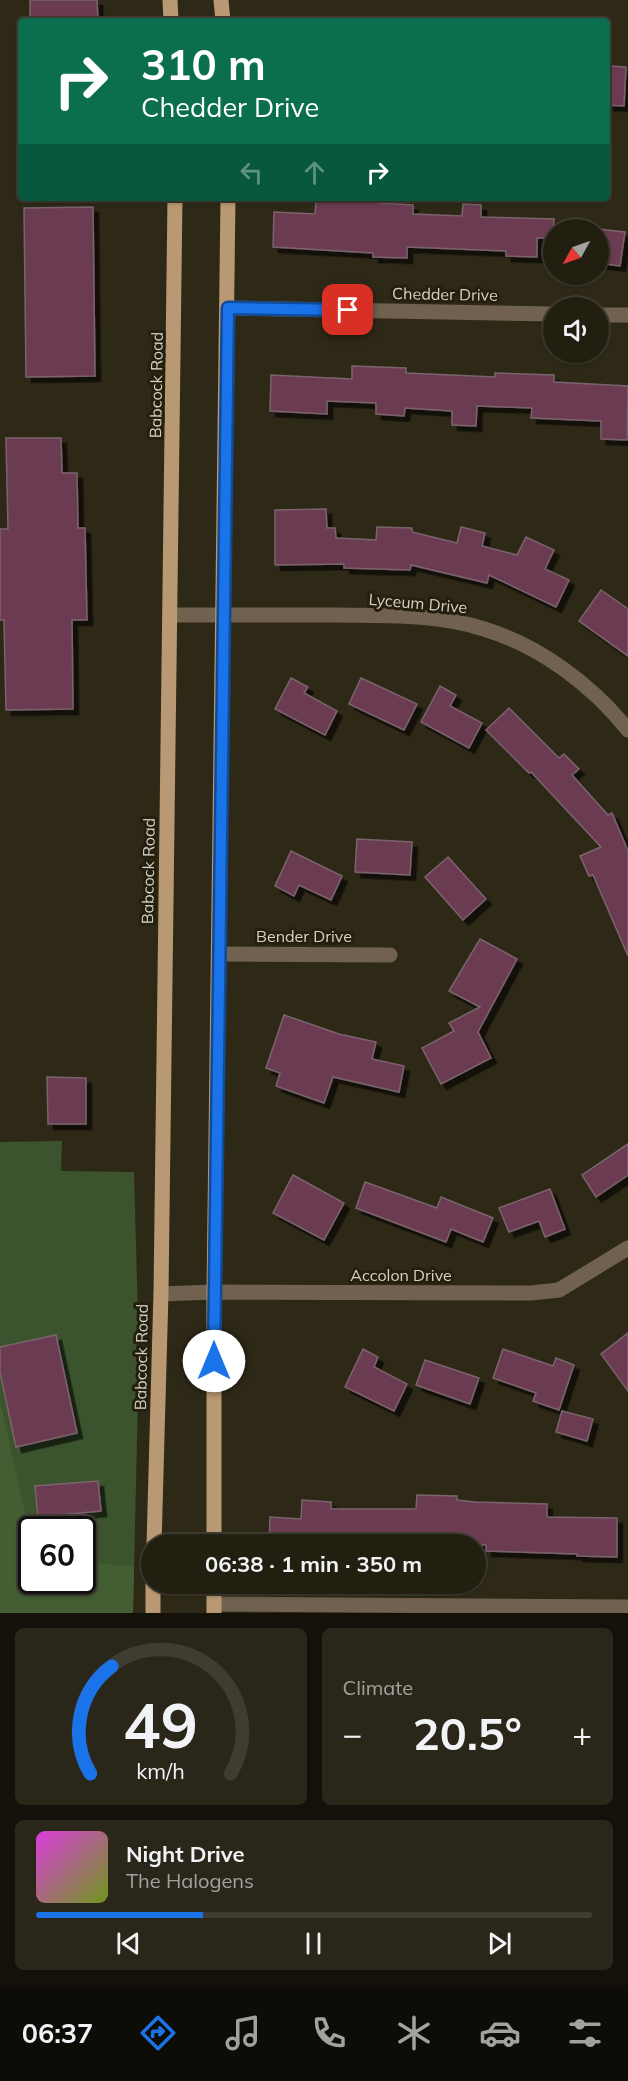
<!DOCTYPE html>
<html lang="en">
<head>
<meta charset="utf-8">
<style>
  :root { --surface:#221f11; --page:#2a271a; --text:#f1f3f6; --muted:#a2a29f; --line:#3f3d31; --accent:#1a73e8 }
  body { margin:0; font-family:Mulish,sans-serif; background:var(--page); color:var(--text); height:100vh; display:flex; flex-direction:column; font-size:22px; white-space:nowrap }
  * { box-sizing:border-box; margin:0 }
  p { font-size:20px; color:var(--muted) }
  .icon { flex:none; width:33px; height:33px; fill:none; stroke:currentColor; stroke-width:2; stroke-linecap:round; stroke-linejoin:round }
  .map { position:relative; height:1613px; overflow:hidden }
  .sheet { display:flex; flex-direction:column; gap:15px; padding:15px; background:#131109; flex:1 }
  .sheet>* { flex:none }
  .hud { position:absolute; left:18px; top:18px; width:592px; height:183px; border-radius:6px; box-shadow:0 2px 4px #0004,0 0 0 2px var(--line); background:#0b6e4f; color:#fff; overflow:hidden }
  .needle { width:39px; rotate:230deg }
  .controls { position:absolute; left:543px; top:219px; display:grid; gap:12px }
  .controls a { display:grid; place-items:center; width:66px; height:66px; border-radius:50%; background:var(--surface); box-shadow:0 2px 4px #0004,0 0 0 2px var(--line); font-size:30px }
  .speed { position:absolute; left:18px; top:1516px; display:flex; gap:12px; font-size:30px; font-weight:700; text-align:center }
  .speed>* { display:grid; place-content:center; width:78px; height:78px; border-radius:50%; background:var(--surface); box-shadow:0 2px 4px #0004,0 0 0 2px var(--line); line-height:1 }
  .speed .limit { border:3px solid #111; border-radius:9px; background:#fff; color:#111 }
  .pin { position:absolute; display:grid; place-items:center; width:51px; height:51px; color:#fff; margin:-26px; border-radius:12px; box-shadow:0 3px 9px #0006 }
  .me { position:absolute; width:66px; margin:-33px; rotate:0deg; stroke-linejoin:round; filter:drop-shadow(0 0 4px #0008) }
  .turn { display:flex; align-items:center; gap:21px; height:126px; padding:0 24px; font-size:27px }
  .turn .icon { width:78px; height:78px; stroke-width:2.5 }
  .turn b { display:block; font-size:42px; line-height:51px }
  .lanes { display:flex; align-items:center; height:57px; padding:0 24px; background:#0003; justify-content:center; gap:30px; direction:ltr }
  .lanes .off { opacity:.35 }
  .big { font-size:45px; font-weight:700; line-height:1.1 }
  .sheet .card { flex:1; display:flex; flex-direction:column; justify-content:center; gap:9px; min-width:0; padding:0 21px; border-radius:9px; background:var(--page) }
  .sheet .dial { align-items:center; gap:0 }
  .dial svg { height:156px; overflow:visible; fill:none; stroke:var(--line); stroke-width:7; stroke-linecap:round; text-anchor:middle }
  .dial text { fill:var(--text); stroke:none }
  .song { display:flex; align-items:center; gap:18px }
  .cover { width:72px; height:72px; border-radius:9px; background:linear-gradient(135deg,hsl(300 70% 55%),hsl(80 70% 35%)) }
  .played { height:6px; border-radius:3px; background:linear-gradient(90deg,var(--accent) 30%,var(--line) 30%) }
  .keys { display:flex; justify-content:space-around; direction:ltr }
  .heat { display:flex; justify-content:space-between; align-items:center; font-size:33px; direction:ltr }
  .sheet .tiles { flex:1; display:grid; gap:15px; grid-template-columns:1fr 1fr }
  .card:last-child { grid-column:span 2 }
  .trip { position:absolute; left:141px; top:1534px; width:345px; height:60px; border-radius:30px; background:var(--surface); box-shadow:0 2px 4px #0004,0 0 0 2px var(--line); font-weight:700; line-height:60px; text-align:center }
  .tab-bar { display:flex; height:96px; justify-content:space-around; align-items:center; background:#0e0c07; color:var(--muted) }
  .tab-bar .icon { width:42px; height:42px }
  .tab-bar .on { color:var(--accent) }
  .tab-bar b { font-size:27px; color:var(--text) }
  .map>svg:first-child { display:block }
</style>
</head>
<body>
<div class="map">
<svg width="628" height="1613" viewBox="0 0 628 1613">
  <defs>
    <filter id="shadow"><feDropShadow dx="5.5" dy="5.5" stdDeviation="0" flood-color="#0009"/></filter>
  </defs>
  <rect width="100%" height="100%" fill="#2e2917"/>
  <path fill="#3b542e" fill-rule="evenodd" d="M62,1141L61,1171L134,1172L139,1354L133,1613H0V1142ZM32,1530H82V1581H32Z"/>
  <path fill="#425e32" d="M0,1400L31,1541L32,1581H82L83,1562L134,1566L133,1613H0Z"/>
  <g fill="#6b3a51" stroke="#7a646d" stroke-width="1.5" filter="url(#shadow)">
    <path d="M30,0H97L98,21H30Z"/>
    <path d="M608,66L626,67L624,106L608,105Z"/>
    <path d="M350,198H375L379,203L413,205V214L462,216L463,204L481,205V217L554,219L553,238H537V257L506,256V251L407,247V258L373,257V253L273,247L274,212L315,214L316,200L349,202Z"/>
    <path d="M93,207L95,376L26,377L24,208Z"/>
    <path d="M598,229L625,232L620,266L598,263Z"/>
    <path d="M352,366L406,368V373L495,377V373L554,375V382L628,386L627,440L601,439V421L531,418L532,408L477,406L476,426L452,425V411L405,408L404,416L376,414V403L327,401V414L270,411L271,375L352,379Z"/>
    <path d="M6,438H61L62,473H77L78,528H85L87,620H72L73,709L6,710L4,620H0V529H8Z"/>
    <path d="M326,509L327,528H335L336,538L376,540L377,527L412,528V532L457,543L461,527L485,533L482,546L517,555L526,537L554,550L545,569L569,580L556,607L489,575L487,583L411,565L410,570L344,568V564L275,565V510Z"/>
    <path d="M601,590L628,609V656L579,621Z"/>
    <path d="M291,678L308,687L304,693L337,711L325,735L275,709Z"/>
    <path d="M361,678L417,704L404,730L349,704Z"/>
    <path d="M440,686L456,695L450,706L482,723L469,748L421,722Z"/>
    <path d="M509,708L559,758L564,754L579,769L572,775L608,815L612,813L628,851V956L593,875L589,876L580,856L601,847L531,772L529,773L486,730Z"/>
    <path d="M357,839L412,842L410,875L355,872Z"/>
    <path d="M291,851L342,876L331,900L299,885L294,896L275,886Z"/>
    <path d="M448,857L486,899L463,920L425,877Z"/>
    <path d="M480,939L517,959L478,1032L491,1058L441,1084L422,1048L454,1031L449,1023L480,1007L449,991Z"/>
    <path d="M284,1015L339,1034L376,1042L372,1059L404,1066L399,1092L333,1077L324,1103L276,1086L280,1073L266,1068Z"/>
    <path d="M47,1077L86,1078V1124H48Z"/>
    <path d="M628,1144V1175L596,1197L582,1175Z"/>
    <path d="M293,1175L344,1203L324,1240L273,1213Z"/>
    <path d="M365,1182L437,1208L441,1197L493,1218L483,1242L451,1229L446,1242L356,1208Z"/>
    <path d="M550,1189L565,1229L545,1237L539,1221L509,1232L499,1208Z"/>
    <path d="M628,1333V1391L601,1354Z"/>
    <path d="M56,1335L77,1433L16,1447L0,1372V1347Z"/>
    <path d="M363,1349L378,1357L374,1367L407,1384L394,1411L345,1387Z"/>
    <path d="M503,1349L553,1366L556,1358L574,1365L559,1410L533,1401L536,1393L493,1378Z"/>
    <path d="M425,1360L479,1378L470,1404L416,1385Z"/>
    <path d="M562,1411L593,1419L587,1441L556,1432Z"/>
    <path d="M98,1481L101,1511L38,1517L35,1486Z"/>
    <path d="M417,1495L457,1496V1500L475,1502L547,1504V1517L617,1518V1557L577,1556V1554L486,1551V1545H269L270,1517L301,1519L302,1500L331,1502V1509H416Z"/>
  </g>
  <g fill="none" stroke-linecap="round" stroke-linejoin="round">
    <g stroke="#71614f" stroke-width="15">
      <path d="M228,308L554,314"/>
      <path d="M598,315H628"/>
      <path d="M170,615C226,615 283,615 339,615C387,616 438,614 484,629C540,646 592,685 628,730"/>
      <path d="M219,954L390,955"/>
      <path d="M161,1294L214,1292L531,1293L559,1290L628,1248"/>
      <path d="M214,1604L628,1607"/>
    </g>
    <g stroke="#b99973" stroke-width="15">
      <path d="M170,0L171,21"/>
      <path d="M221,0L223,21"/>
      <path d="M154,1545L161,1292L175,198"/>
      <path d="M214,1545V1292L228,198"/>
      <path d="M153,1613V1584"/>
      <path d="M214,1613V1584"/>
    </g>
  </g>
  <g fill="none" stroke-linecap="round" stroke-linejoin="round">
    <g stroke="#114b97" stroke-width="15">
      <path id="route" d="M214,1361L228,308L348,310"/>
    </g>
    <use href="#route" stroke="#1a73e8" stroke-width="10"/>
  </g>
  <g text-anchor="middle" stroke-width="6" stroke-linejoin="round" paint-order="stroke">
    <g font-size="16" fill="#d5d2c7" stroke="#251f0e">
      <text transform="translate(445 294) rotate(1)" y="6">Chedder Drive</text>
      <text transform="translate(156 385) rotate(-89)" y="6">Babcock Road</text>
      <text transform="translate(418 603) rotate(5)" y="6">Lyceum Drive</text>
      <text transform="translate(148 871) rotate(-89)" y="6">Babcock Road</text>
      <text x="304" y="942">Bender Drive</text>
      <text x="401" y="1281">Accolon Drive</text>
      <text transform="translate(141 1357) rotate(-89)" y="6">Babcock Road</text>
    </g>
  </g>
</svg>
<div class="controls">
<a><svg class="needle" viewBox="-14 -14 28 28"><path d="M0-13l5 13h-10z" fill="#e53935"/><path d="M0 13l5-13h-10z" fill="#a2a29f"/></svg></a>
<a><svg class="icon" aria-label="sound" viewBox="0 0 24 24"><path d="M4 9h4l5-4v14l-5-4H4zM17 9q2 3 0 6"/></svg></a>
</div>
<div class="speed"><div class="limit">60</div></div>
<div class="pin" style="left:348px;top:310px;background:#d93025"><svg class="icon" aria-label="arrive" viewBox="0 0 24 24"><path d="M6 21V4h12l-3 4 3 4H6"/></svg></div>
<svg class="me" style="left:214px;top:1361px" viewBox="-20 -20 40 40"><circle r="19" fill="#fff"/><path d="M0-13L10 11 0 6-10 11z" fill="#1a73e8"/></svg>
<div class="trip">06:38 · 1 min · 350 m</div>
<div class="hud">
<div class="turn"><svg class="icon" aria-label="right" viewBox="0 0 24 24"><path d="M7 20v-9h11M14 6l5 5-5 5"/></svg><div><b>310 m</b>Chedder Drive</div></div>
<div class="lanes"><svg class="icon off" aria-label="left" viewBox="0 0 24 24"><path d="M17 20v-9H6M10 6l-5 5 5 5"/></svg><svg class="icon off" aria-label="ahead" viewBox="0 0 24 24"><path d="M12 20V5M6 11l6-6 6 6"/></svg><svg class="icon" aria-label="right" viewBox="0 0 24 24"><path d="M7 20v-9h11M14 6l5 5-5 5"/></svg></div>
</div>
</div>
<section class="sheet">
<div class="tiles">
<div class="card dial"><svg viewBox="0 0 100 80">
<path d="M14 69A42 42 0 1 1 86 69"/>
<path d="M14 69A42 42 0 0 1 25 14" stroke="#1a73e8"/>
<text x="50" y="56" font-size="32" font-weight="700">49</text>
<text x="50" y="72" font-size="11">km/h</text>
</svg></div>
<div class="card"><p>Climate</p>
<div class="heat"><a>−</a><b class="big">20.5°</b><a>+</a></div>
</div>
<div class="card">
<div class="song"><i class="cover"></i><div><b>Night Drive</b><p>The Halogens</p></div></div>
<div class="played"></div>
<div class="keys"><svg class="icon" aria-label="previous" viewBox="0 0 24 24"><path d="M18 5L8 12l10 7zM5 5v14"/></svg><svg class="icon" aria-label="pause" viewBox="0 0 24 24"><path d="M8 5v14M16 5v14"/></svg><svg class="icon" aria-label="next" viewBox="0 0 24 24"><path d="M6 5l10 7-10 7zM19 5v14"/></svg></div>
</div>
</div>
</section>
<nav class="tab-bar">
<b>06:37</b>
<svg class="icon on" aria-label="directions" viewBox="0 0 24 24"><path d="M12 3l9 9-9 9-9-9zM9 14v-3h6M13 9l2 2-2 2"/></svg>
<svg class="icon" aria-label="music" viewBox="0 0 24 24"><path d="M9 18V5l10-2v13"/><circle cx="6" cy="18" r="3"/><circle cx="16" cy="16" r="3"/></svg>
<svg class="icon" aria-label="phone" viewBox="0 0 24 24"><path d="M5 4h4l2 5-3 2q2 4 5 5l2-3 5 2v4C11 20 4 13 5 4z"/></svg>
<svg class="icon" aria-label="climate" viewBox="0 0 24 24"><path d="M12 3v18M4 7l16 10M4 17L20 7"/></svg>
<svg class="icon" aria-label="car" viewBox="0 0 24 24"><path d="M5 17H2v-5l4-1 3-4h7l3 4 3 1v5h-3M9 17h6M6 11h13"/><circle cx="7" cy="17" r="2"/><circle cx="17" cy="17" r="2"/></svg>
<svg class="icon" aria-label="filters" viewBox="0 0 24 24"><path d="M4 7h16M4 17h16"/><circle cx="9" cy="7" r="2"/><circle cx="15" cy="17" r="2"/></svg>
</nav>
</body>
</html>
